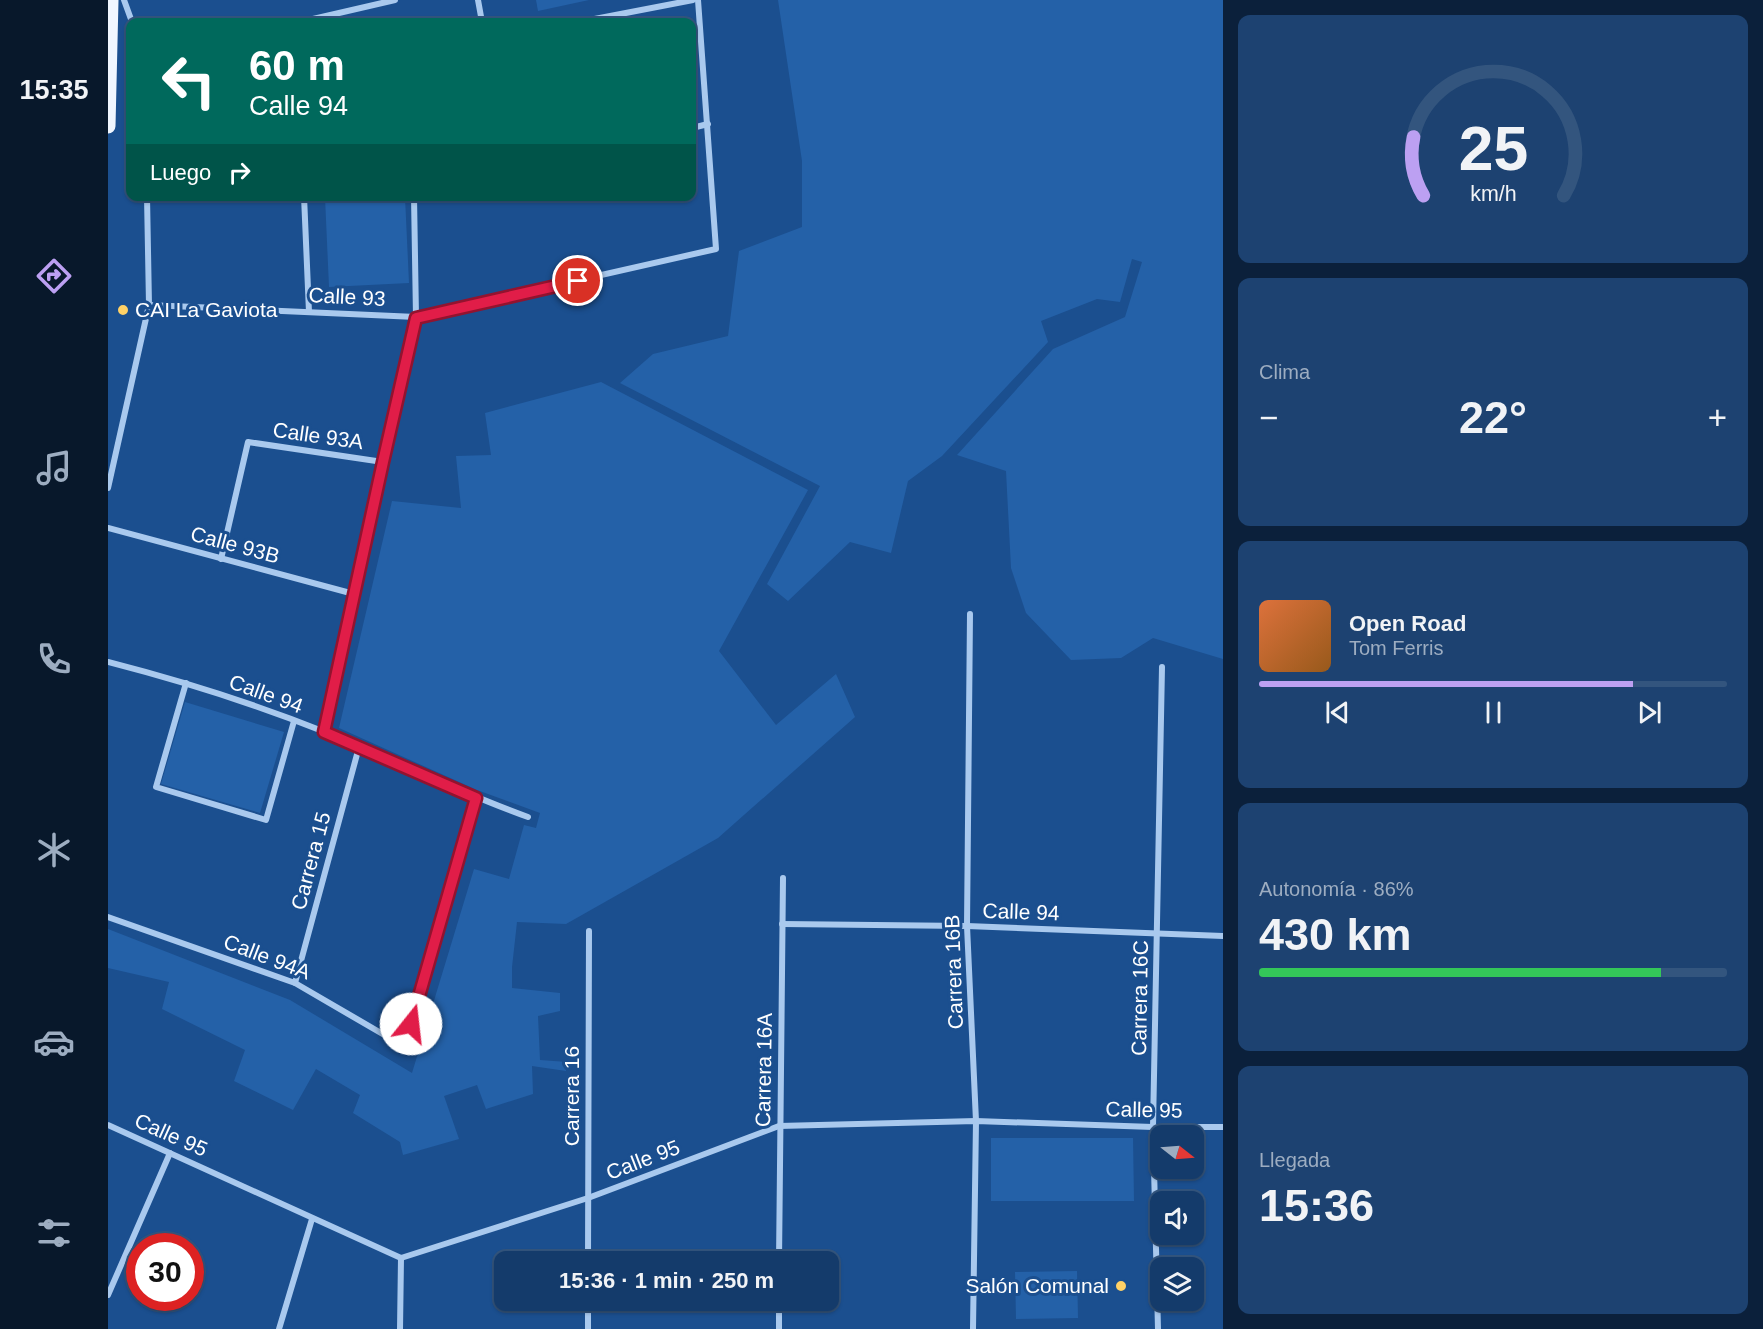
<!DOCTYPE html>
<html lang="es">
<head>
<meta charset="utf-8">
<style>
  :root { --surface:#143b6b; --page:#1d4271; --text:#f1f3f6; --muted:#9dadc1; --line:#33557e; --accent:#bca0f2 }
  body { margin:0; font-family:Arial,sans-serif; background:var(--page); color:var(--text); height:100vh; display:flex; flex-direction:column; font-size:22px; white-space:nowrap }
  * { box-sizing:border-box; margin:0 }
  p { font-size:20px; color:var(--muted) }
  .icon { flex:none; width:33px; height:33px; fill:none; stroke:currentColor; stroke-width:2; stroke-linecap:round; stroke-linejoin:round }
  .map { position:relative; flex:1; overflow:hidden }
  .sheet { display:flex; flex-direction:column; gap:15px; padding:15px; background:#0b203b; width:540px }
  .sheet>* { flex:none }
  .hud { position:absolute; left:18px; top:18px; width:570px; height:183px; border-radius:12px; box-shadow:0 2px 4px #0004,0 0 0 2px var(--line); background:#00695c; color:#fff; overflow:hidden }
  .needle { width:39px; rotate:107deg }
  .buttons { position:absolute; left:1042px; top:1125px; display:grid; gap:12px }
  .buttons a { display:grid; place-items:center; width:54px; height:54px; border-radius:12px; background:var(--surface); box-shadow:0 2px 4px #0004,0 0 0 2px var(--line); font-size:30px }
  .speed { position:absolute; left:18px; top:1233px; display:flex; gap:12px; font-size:30px; font-weight:700; text-align:center }
  .speed>* { display:grid; place-content:center; width:78px; height:78px; border-radius:50%; background:var(--surface); box-shadow:0 2px 4px #0004,0 0 0 2px var(--line); line-height:1 }
  .speed .limit { border:9px solid #d22; background:#fff; color:#111 }
  .pin { position:absolute; display:grid; place-items:center; width:51px; height:51px; color:#fff; margin:-26px; border:3px solid #fff; border-radius:50%; box-shadow:0 2px 6px #0007 }
  .me { position:absolute; width:66px; margin:-33px; rotate:16deg; stroke-linejoin:round; filter:drop-shadow(0 0 4px #0008) }
  .turn { display:flex; align-items:center; gap:21px; height:126px; padding:0 24px; font-size:27px }
  .turn .icon { width:78px; height:78px; stroke-width:2.5 }
  .turn b { display:block; font-size:42px; line-height:51px }
  .then { display:flex; align-items:center; height:57px; padding:0 24px; background:#0003; gap:12px; font-size:22px }
  .big { font-size:45px; font-weight:800; line-height:1.1 }
  .sheet .widget { flex:1; display:flex; flex-direction:column; justify-content:center; gap:9px; min-width:0; padding:0 21px; border-radius:12px; background:var(--page) }
  .sheet .dial { align-items:center; gap:0 }
  .dial svg { height:156px; overflow:visible; fill:none; stroke:var(--line); stroke-width:7; stroke-linecap:round; text-anchor:middle }
  .dial text { fill:var(--text); stroke:none }
  .song { display:flex; align-items:center; gap:18px }
  .cover { width:72px; height:72px; border-radius:9px; background:linear-gradient(135deg,hsl(20 70% 55%),hsl(30 70% 35%)) }
  .played { height:6px; border-radius:3px; background:linear-gradient(90deg,var(--accent) 80%,var(--line) 80%) }
  .keys { display:flex; justify-content:space-around; direction:ltr }
  .heat { display:flex; justify-content:space-between; align-items:center; font-size:33px; direction:ltr }
  .charge { height:9px; border-radius:4px; background:linear-gradient(90deg,#34c759 86%,var(--line) 0) }
  .trip { position:absolute; left:386px; top:1251px; width:345px; height:60px; border-radius:12px; background:var(--surface); box-shadow:0 2px 4px #0004,0 0 0 2px var(--line); font-weight:800; line-height:60px; text-align:center }
  main { display:flex; flex:1; min-height:0 }
  .tab-bar { display:flex; flex-direction:column; width:108px; justify-content:space-around; align-items:center; background:#08182b; color:var(--muted) }
  .tab-bar .icon { width:42px; height:42px }
  .tab-bar .on { color:var(--accent) }
  .tab-bar b { font-size:27px; color:var(--text) }
  .map>svg:first-child { display:block }
</style>
</head>
<body>
<main>
<nav class="tab-bar">
<b>15:35</b>
<svg class="icon on" aria-label="directions" viewBox="0 0 24 24"><path d="M12 3l9 9-9 9-9-9zM9 14v-3h6M13 9l2 2-2 2"/></svg>
<svg class="icon" aria-label="music" viewBox="0 0 24 24"><path d="M9 18V5l10-2v13"/><circle cx="6" cy="18" r="3"/><circle cx="16" cy="16" r="3"/></svg>
<svg class="icon" aria-label="phone" viewBox="0 0 24 24"><path d="M5 4h4l2 5-3 2q2 4 5 5l2-3 5 2v4C11 20 4 13 5 4z"/></svg>
<svg class="icon" aria-label="climate" viewBox="0 0 24 24"><path d="M12 3v18M4 7l16 10M4 17L20 7"/></svg>
<svg class="icon" aria-label="car" viewBox="0 0 24 24"><path d="M5 17H2v-5l4-1 3-4h7l3 4 3 1v5h-3M9 17h6M6 11h13"/><circle cx="7" cy="17" r="2"/><circle cx="17" cy="17" r="2"/></svg>
<svg class="icon" aria-label="filters" viewBox="0 0 24 24"><path d="M4 7h16M4 17h16"/><circle cx="9" cy="7" r="2"/><circle cx="15" cy="17" r="2"/></svg>
</nav>
<div class="map">
<svg width="1115" height="1329" viewBox="0 0 1115 1329">
  <rect width="100%" height="100%" fill="#1b4f8f"/>
  <g fill="#2461a8">
    <path d="M428,0H481L430,11Z"/>
    <path d="M670,0H1115V659L1045,638L1013,658L963,660L918,613L903,568L898,471L849,455L945,349L1017,317L1034,262L1024,259L1012,302L989,299L933,321L940,342L834,456L800,481L783,553L742,542L680,601L659,584L712,486L512,383L545,354L620,336L631,251L694,227V161Z"/>
    <path d="M217,197H297L301,283L221,287Z"/>
    <path d="M493,382L700,490L611,651L668,725L728,674L747,717L610,838L458,924L409,922L404,967V988L452,993V1011L430,1016L432,1060L459,1062L458,1071L424,1066L425,1094L378,1109L369,1085L336,1096L351,1139L295,1155L292,1142L245,1113L252,1095L208,1069L185,1110L126,1081L137,1050L54,1009L61,982L0,968V929L182,1000L304,1073L366,869L401,879L416,825L428,828L432,813L369,790L231,728L284,501L353,508L348,456L383,455L377,413Z"/>
    <path d="M77,702L176,732L152,813L53,784Z"/>
    <path d="M883,1138H1025L1026,1201H883Z"/>
    <path d="M969,1271L970,1318L908,1319L907,1272Z"/>
  </g>
  <g fill="none" stroke-linecap="round" stroke-linejoin="round">
    <g stroke="#a9c9ee" stroke-width="6">
      <path d="M16,0L24,22"/>
      <path d="M370,0L374,22"/>
      <path d="M192,22L287,0"/>
      <path d="M471,22L585,0"/>
      <path d="M584,128L600,124"/>
      <path d="M196,196L201,312"/>
      <path d="M41,305L308,317L608,249L590,0"/>
      <path d="M0,488L41,305L39,196"/>
      <path d="M0,528L246,594"/>
      <path d="M113,559L140,442L275,462"/>
      <path d="M862,614L859,926L868,1121L865,1329"/>
      <path d="M0,662C74,681 147,704 217,732C285,760 351,792 420,817"/>
      <path d="M78,683L48,787L158,820L186,721"/>
      <path d="M216,732L273,468L308,317L306,196"/>
      <path d="M0,917L187,983L297,1047L367,798"/>
      <path d="M674,924L859,926L1115,936"/>
      <path d="M187,983L251,747"/>
      <path d="M0,1125L293,1258L480,1198L671,1126L868,1121L1045,1127H1115"/>
      <path d="M480,1262L481,931"/>
      <path d="M671,1262L675,878"/>
      <path d="M0,1295L62,1153"/>
      <path d="M171,1329L204,1219"/>
      <path d="M292,1329L293,1258"/>
      <path d="M480,1329V1300"/>
      <path d="M671,1329V1300"/>
      <path d="M1050,1329L1045,1127L1054,667"/>
    </g>
    <path stroke="#f0f6ff" stroke-width="15" d="M0,126L3,0"/>
  </g>
  <g fill="none" stroke-linecap="round" stroke-linejoin="round">
    <g stroke="#92132f" stroke-width="15">
      <path id="route" d="M303,1024L368,798L216,732L275,462L308,318L470,281"/>
    </g>
    <use href="#route" stroke="#e11d48" stroke-width="10"/>
  </g>
  <g fill="#ffd166" stroke="#1b4f8f" stroke-width="2">
    <circle cx="15" cy="310" r="6"/>
    <circle cx="1013" cy="1286" r="6"/>
  </g>
  <g text-anchor="middle" stroke-width="6" stroke-linejoin="round" paint-order="stroke">
    <g font-size="21" fill="#fff" stroke="#1b4f8f">
      <text transform="translate(239 297) rotate(3)" y="7">Calle 93</text>
      <text transform="translate(210 436) rotate(8)" y="7">Calle 93A</text>
      <text transform="translate(127 545) rotate(15)" y="7">Calle 93B</text>
      <text transform="translate(158 694) rotate(20)" y="7">Calle 94</text>
      <text transform="translate(203 861) rotate(-75)" y="7">Carrera 15</text>
      <text transform="translate(913 912) rotate(2)" y="7">Calle 94</text>
      <text transform="translate(159 957) rotate(21)" y="7">Calle 94A</text>
      <text transform="translate(846 972) rotate(-92)" y="7">Carrera 16B</text>
      <text transform="translate(1032 998) rotate(-89)" y="7">Carrera 16C</text>
      <text transform="translate(656 1070) rotate(-89)" y="7">Carrera 16A</text>
      <text transform="translate(464 1096) rotate(-90)" y="7">Carrera 16</text>
      <text transform="translate(1036 1110) rotate(1)" y="7">Calle 95</text>
      <text transform="translate(63 1135) rotate(24)" y="7">Calle 95</text>
      <text transform="translate(535 1160) rotate(-21)" y="7">Calle 95</text>
    </g>
    <g font-size="21" fill="#fff" stroke="#1b4f8f" text-anchor="start">
      <text x="27" y="317">CAI La Gaviota</text>
      <text x="1001" y="1293" text-anchor="end">Salón Comunal</text>
    </g>
  </g>
</svg>
<div class="buttons">
<a><svg class="needle" viewBox="-14 -14 28 28"><path d="M0-13l5 13h-10z" fill="#e53935"/><path d="M0 13l5-13h-10z" fill="#9dadc1"/></svg></a>
<a><svg class="icon" aria-label="sound" viewBox="0 0 24 24"><path d="M4 9h4l5-4v14l-5-4H4zM17 9q2 3 0 6"/></svg></a>
<a><svg class="icon" aria-label="layers" viewBox="0 0 24 24"><path d="M12 4l9 5-9 5-9-5zM3 14l9 5 9-5"/></svg></a>
</div>
<div class="speed"><div class="limit">30</div></div>
<div class="pin" style="left:470px;top:281px;background:#d93025"><svg class="icon" aria-label="arrive" viewBox="0 0 24 24"><path d="M6 21V4h12l-3 4 3 4H6"/></svg></div>
<svg class="me" style="left:303px;top:1024px" viewBox="-20 -20 40 40"><circle r="19" fill="#fff"/><path d="M0-13L10 11 0 6-10 11z" fill="#e11d48"/></svg>
<div class="trip">15:36 · 1 min · 250 m</div>
<div class="hud">
<div class="turn"><svg class="icon" aria-label="left" viewBox="0 0 24 24"><path d="M17 20v-9H6M10 6l-5 5 5 5"/></svg><div><b>60 m</b>Calle 94</div></div>
<div class="then">Luego<svg class="icon" aria-label="right" viewBox="0 0 24 24"><path d="M7 20v-9h11M14 6l5 5-5 5"/></svg></div>
</div>
</div>
<section class="sheet">
<div class="widget dial"><svg viewBox="0 0 100 80">
<path d="M14 69A42 42 0 1 1 86 69"/>
<path d="M14 69A42 42 0 0 1 9 39" stroke="#bca0f2"/>
<text x="50" y="56" font-size="32" font-weight="700">25</text>
<text x="50" y="72" font-size="11">km/h</text>
</svg></div>
<div class="widget"><p>Clima</p>
<div class="heat"><a>−</a><b class="big">22°</b><a>+</a></div>
</div>
<div class="widget">
<div class="song"><i class="cover"></i><div><b>Open Road</b><p>Tom Ferris</p></div></div>
<div class="played"></div>
<div class="keys"><svg class="icon" aria-label="previous" viewBox="0 0 24 24"><path d="M18 5L8 12l10 7zM5 5v14"/></svg><svg class="icon" aria-label="pause" viewBox="0 0 24 24"><path d="M8 5v14M16 5v14"/></svg><svg class="icon" aria-label="next" viewBox="0 0 24 24"><path d="M6 5l10 7-10 7zM19 5v14"/></svg></div>
</div>
<div class="widget"><p>Autonomía · 86%</p><b class="big">430 km</b><div class="charge"></div></div>
<div class="widget"><p>Llegada</p><b class="big">15:36</b></div>
</section>
</main>
</body>
</html>
